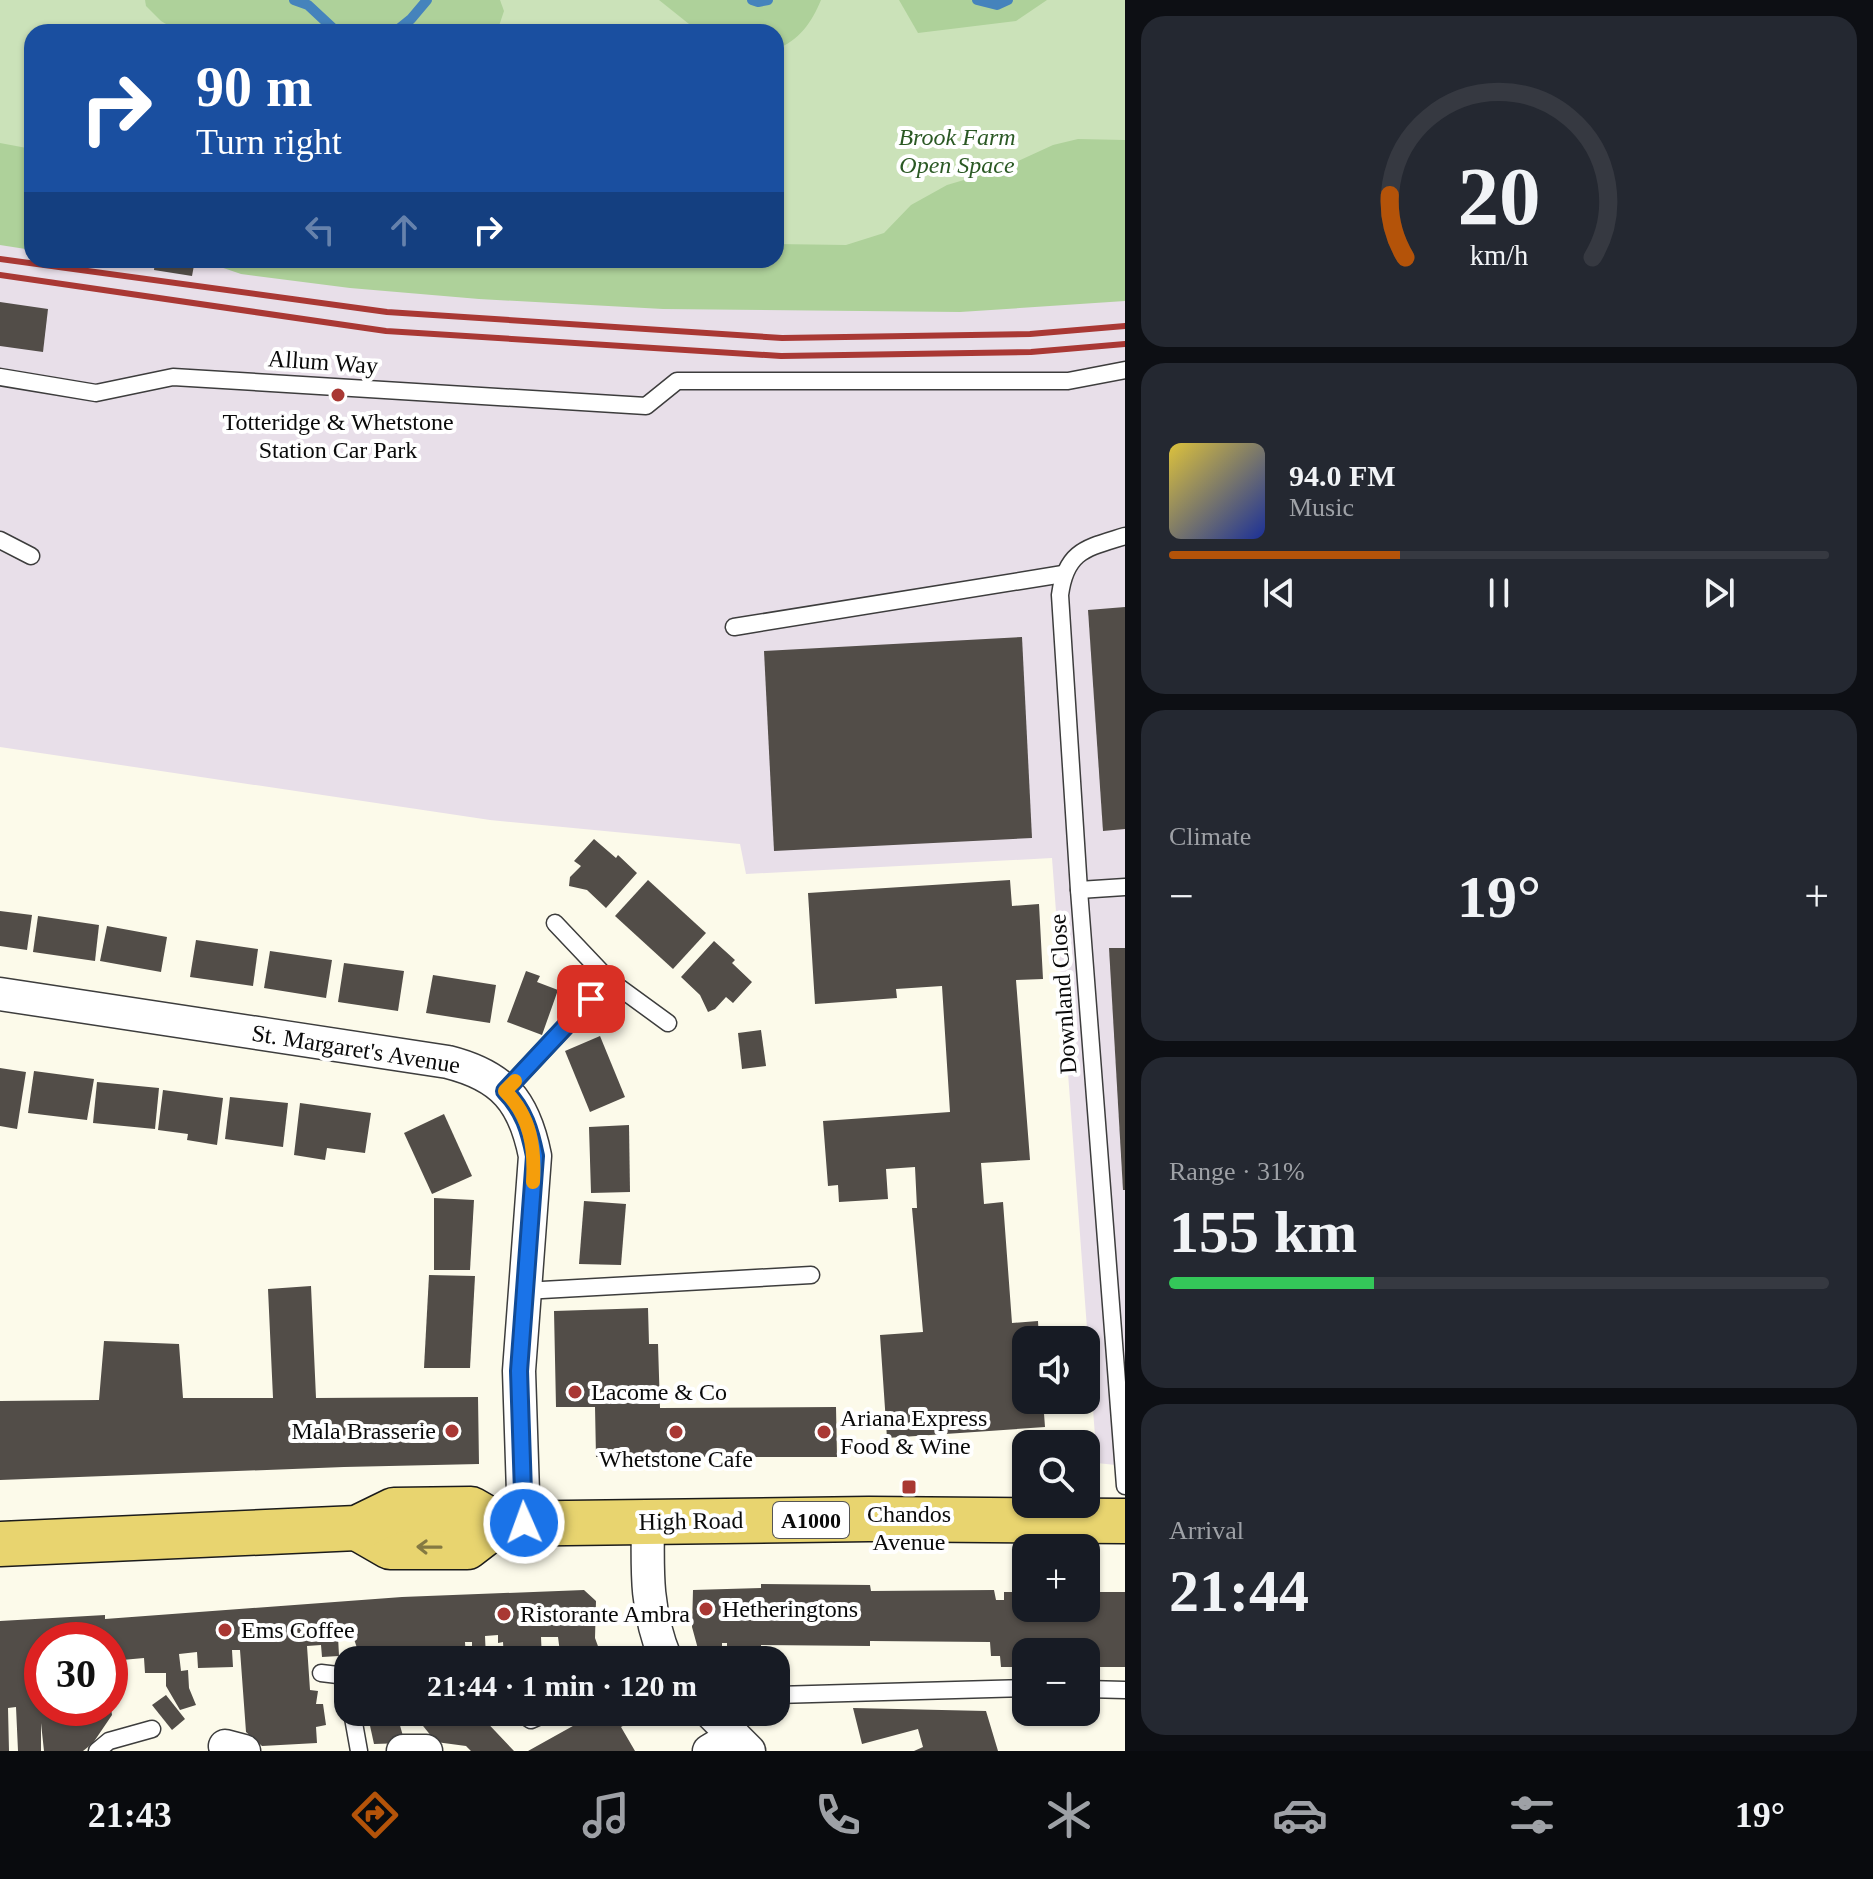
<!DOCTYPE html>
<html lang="en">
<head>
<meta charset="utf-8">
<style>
  :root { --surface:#171b24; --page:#242831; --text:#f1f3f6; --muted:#9ea1a6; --line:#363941; --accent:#b45309 }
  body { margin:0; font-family:"Times New Roman",serif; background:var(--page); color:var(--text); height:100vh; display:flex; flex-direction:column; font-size:30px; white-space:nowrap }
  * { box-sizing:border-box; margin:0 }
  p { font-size:26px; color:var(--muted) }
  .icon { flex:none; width:44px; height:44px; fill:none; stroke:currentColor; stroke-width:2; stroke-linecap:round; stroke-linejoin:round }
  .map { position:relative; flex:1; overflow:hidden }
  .sheet { display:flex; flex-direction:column; gap:16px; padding:16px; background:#0d0f14; width:748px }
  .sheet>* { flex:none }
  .guide { position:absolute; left:24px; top:24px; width:760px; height:244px; border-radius:24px; box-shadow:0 2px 6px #0004; background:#1a4fa0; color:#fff; overflow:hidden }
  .buttons { position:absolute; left:1012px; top:1326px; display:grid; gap:16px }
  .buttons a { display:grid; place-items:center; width:88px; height:88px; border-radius:16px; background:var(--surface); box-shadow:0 2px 6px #0004; font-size:40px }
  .speed { position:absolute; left:24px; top:1622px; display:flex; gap:16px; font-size:40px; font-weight:700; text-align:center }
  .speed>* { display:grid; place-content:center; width:104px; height:104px; border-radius:50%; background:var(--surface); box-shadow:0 2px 6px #0004; line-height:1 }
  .speed .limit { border:12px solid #d22; background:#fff; color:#111 }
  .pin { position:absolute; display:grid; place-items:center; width:68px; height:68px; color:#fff; margin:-34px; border-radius:16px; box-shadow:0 4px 12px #0006 }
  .me { position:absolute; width:88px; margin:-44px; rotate:358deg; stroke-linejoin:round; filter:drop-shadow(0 0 6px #0008) }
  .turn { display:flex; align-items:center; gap:28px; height:168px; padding:0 40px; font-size:36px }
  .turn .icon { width:104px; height:104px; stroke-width:2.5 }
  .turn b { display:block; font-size:56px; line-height:68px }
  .lanes { display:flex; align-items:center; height:76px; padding:0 40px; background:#0003; justify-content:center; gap:40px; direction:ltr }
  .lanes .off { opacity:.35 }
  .big { font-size:60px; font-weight:700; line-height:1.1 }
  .sheet .tile { flex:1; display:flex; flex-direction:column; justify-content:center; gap:12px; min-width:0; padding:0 28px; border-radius:24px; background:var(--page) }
  .sheet .dial { align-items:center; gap:0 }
  .dial svg { height:208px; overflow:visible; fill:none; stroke:var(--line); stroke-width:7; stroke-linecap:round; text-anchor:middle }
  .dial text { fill:var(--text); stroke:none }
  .song { display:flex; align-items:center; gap:24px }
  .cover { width:96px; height:96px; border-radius:12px; background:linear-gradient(135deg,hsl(50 70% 55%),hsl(230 70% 35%)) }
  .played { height:8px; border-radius:4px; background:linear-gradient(90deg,var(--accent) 35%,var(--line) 35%) }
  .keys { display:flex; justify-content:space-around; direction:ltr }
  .heat { display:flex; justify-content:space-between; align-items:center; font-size:44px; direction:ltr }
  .charge { height:12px; border-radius:6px; background:linear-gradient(90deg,#34c759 31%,var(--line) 0) }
  .trip { position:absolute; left:334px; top:1646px; width:456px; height:80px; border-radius:24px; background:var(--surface); box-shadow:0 2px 6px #0004; font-weight:700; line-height:80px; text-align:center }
  .tabs { display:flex; height:128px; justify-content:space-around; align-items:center; background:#090b0e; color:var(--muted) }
  .tabs .icon { width:56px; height:56px }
  .tabs .on { color:var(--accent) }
  .tabs b { font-size:36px; color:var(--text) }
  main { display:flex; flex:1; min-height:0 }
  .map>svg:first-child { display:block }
</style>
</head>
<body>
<main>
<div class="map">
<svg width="1125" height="1751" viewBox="0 0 1125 1751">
  <rect width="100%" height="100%" fill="#fcfaea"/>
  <path fill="#e8dfe9" d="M0,224L32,229V260H226L1125,297V1466L1097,1463L1052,858L746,874L740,844L490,820L0,747Z"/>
  <path fill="#cbe2b9" d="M0,0H1125V297L776,260V32H32V230L0,225Z"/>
  <g fill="#aed19a">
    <path d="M145,0H500L504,11L497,32H179L161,21L146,6Z"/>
    <path d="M659,0H821C812,22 799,41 776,49V32H699Z"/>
    <path d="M899,0H1047L1016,21L918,33Z"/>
    <path d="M1078,139L1125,140V301L960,312L663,309L479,299L350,288L241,274L200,260H776V244L846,245L884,233L911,205L947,185L1001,169L1053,145Z"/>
    <path d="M0,143L32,149V250L0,245Z"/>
  </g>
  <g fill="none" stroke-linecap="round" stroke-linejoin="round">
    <g stroke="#4583bc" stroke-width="10">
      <path d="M294,0L308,5L337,32"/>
      <path d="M752,0L758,2L768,0"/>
      <path d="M977,0L997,5L1008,0"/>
      <path d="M395,32L411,19L427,0"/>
    </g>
  </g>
  <g fill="#524d48">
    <path d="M155,260H195L192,276L154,270Z"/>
    <path d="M0,302L48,309L43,352L0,346Z"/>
    <path d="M1125,607V829L1103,831L1088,610Z"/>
    <path d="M1022,637L1032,838L774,851L764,651Z"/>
    <path d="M594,839L616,858L618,855L637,873L606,908L587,890L569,886L570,877L581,866L574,861Z"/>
    <path d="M648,880L706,933L673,969L615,916Z"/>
    <path d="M1010,880L1012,906L1039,904L1043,979L1016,980L1030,1160L981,1163L984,1204L1003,1202L1012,1323L1038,1321L1039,1340H1026V1400H1043L1045,1427L887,1438L880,1335L923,1332L912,1208H917L915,1167L886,1169L888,1199L839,1202L838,1185L828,1186L823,1121L950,1112L942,986L896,989L897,998L815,1004L808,893Z"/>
    <path d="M0,911L32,915L27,950L0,946Z"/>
    <path d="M38,916L99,925L95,961L33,952Z"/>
    <path d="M107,926L167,937L161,972L100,961Z"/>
    <path d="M196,940L258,949L253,986L190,977Z"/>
    <path d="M714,941L735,960L732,963L752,982L733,1003L726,997L715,1009L708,1012L700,995L681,977Z"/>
    <path d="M1109,948H1125V1190H1123Z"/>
    <path d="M270,951L332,960L326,998L264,988Z"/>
    <path d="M344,963L404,971L398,1011L338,1002Z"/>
    <path d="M526,971L540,976L537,982L558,990L542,1035L507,1022Z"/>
    <path d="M433,975L496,985L490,1023L426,1013Z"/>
    <path d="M761,1030L766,1066L742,1069L738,1033Z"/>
    <path d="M600,1036L625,1097L590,1112L565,1051Z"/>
    <path d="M0,1068L26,1072L17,1129L0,1126Z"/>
    <path d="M34,1071L94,1079L87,1120L28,1113Z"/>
    <path d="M97,1082L159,1088L155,1129L93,1123Z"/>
    <path d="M163,1090L223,1098L217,1145L187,1140L188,1134L158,1130Z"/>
    <path d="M230,1097L288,1103L283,1147L225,1139Z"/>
    <path d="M300,1103L371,1113L365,1153L327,1148L325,1160L294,1155Z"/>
    <path d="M444,1114L472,1176L432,1194L404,1133Z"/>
    <path d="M629,1125L630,1192L591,1193L589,1127Z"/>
    <path d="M434,1198L474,1200L470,1270H434Z"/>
    <path d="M584,1201L626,1204L621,1265L579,1264Z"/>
    <path d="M429,1275L475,1276L470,1368H424Z"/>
    <path d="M311,1286L316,1398L478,1397L479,1464L344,1467L0,1480V1401L99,1400L104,1341L179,1344L183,1398H273L268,1289Z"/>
    <path d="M648,1308L649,1344H658L660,1408L836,1407L837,1457H596L595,1407H556L554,1311Z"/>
    <path d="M761,1584L870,1585L871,1591L994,1590L996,1600H1004V1592H1026V1608H1086V1592H1125V1667H1086V1652H1026V1667H1001L1000,1656H991L990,1642L870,1641V1646L761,1645V1648L727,1649V1643H722V1660H701L692,1627L693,1590L761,1588Z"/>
    <path d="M584,1590L596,1601L595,1638L603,1660H561L558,1637H541L542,1660L504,1659L503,1642L498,1643V1635L485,1636L486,1659L472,1660V1642H465L466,1660H404V1649L397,1648L398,1660H378L377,1649H373L375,1660H361L353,1636H338L339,1656L322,1657L321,1645L307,1646L310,1690L318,1691L316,1704H323L326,1725L316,1727L317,1743L262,1746L246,1732L240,1650H232L233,1667L198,1668L197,1652L179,1654L181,1671L188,1670L189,1688L196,1705L180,1710L166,1686V1673H145L144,1658L122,1660L123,1677L110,1678V1640H42V1708H111L112,1715L93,1743L83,1751H44L41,1723V1751H18L16,1707L8,1708L9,1751H0V1621L105,1615V1619L402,1597Z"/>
    <path d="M166,1695L185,1719L172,1730L152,1705Z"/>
    <path d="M853,1708L986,1711L998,1751H914L923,1747L918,1729L862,1744Z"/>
    <path d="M367,1712H436L439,1717L478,1713L514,1751H471L466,1746L436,1742L415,1716L397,1715L405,1743L374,1744Z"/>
    <path d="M598,1712H631L635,1719L621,1727L635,1751H528Z"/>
  </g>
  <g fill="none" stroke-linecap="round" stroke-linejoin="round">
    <g stroke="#3d3d3d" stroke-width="19">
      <g id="lane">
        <path d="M0,377L96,393L173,377L646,406L677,381H1068L1125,370"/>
        <path d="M1125,536C1087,548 1066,550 1060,595L1079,890L1125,1486"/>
        <path d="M0,540L31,556"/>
        <path d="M734,627L1063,574"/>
        <path d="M1079,890L1125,887"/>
        <path d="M555,923L609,980L668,1023"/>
        <path d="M505,1091L609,980"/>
        <path d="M524,1291L811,1275"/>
        <path d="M321,1673L346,1676L348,1689"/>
        <path d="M1086,1689L1125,1690"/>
        <path d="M776,1695L1026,1688"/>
        <path d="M352,1712L359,1751"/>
        <path d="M519,1712L531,1720L549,1712"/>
        <path d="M97,1751L109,1741L152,1729"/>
      </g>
    </g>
    <g stroke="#3d3d3d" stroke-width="35">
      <g id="street">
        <path d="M0,994L448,1062C503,1076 524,1101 535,1156L519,1371L524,1523"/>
        <path d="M648,1522C647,1573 646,1612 666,1660"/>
        <path d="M710,1712L749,1751"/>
        <path d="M225,1746L244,1751"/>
        <path d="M403,1751H426"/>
        <path d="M709,1751L734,1736"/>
      </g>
    </g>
    <g stroke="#1b1b1b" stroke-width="47">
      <g id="primary">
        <path d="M357,1528L390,1547H467L497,1524"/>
        <path d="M0,1544L357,1528L394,1510L471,1509L497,1524L869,1519L1125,1521"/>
      </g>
    </g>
    <use href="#lane" stroke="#fff" stroke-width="16"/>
    <use href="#street" stroke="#fff" stroke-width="32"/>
    <use href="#primary" stroke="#e8d46f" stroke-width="44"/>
    <g stroke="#a93834" stroke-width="6">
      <path d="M0,259L387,312L782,338L1030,334L1125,326"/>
      <path d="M0,275L386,331L781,356L1031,352L1125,344"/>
    </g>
  </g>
  <defs><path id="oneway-shaft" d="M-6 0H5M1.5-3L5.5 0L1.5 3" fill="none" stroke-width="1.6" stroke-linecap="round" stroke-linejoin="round" transform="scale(2)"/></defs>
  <use stroke="#847942" href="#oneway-shaft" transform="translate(429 1547) rotate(-179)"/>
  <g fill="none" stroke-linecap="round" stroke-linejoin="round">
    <g stroke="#114b97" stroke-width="20">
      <path id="route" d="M524,1523L519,1371L535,1156C530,1131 524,1110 505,1091L591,999"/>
    </g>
    <use href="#route" stroke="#1a73e8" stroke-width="14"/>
    <path stroke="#f59e0b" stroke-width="14" d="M515,1081L505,1091C531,1117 535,1148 533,1182"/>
  </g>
  <g fill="#a93834" stroke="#fff" stroke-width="3">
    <circle cx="338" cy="395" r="8"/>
    <circle cx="575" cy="1392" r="8"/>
    <circle cx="452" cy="1431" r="8"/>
    <circle cx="676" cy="1432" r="8"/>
    <circle cx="824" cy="1432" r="8"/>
    <rect x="901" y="1479" width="16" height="16" rx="4"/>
    <circle cx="706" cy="1609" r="8"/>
    <circle cx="504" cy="1614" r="8"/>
    <circle cx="225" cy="1630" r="8"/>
  </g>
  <g text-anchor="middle" stroke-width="8" stroke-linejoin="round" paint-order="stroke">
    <rect fill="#fff" stroke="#545454" stroke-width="2" x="773" y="1502" width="76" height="36" rx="6"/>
    <g font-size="22" font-weight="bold" fill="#0a0a0a">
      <text x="811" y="1528">A1000</text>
    </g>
    <g font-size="24" font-style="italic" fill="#2b5924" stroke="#fff">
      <text x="957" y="145">Brook Farm<tspan x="957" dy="28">Open Space</tspan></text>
    </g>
    <g font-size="24" fill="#0a0a0a" stroke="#fff">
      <text transform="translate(323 362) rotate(4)" y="8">Allum Way</text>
      <text transform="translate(1063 994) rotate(-94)" y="8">Downland Close</text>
      <text transform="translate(356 1049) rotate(9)" y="8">St. Margaret's Avenue</text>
      <text transform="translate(691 1521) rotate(-1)" y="8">High Road</text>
    </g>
    <g font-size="24" fill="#0a0a0a" stroke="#fff" text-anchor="start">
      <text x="338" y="430" text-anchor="middle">Totteridge &amp; Whetstone<tspan x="338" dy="28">Station Car Park</tspan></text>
      <text x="591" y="1400">Lacome &amp; Co</text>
      <text x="840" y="1426">Ariana Express<tspan x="840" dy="28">Food &amp; Wine</tspan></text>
      <text x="436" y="1439" text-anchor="end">Mala Brasserie</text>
      <text x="676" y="1467" text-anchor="middle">Whetstone Cafe</text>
      <text x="909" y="1522" text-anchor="middle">Chandos<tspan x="909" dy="28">Avenue</tspan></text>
      <text x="722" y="1617">Hetheringtons</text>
      <text x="520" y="1622">Ristorante Ambra</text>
      <text x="241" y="1638">Ems Coffee</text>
    </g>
  </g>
</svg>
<div class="buttons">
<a><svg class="icon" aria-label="sound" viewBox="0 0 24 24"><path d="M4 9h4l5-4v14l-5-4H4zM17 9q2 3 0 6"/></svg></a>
<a><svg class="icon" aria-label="search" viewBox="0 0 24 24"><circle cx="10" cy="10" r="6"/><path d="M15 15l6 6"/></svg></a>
<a>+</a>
<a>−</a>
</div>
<div class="speed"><div class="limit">30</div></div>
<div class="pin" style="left:591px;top:999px;background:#d93025"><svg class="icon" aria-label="arrive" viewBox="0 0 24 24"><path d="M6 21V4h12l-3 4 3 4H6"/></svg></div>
<svg class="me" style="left:524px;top:1523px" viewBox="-20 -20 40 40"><circle r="17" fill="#1a73e8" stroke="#fff" stroke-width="3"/><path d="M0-11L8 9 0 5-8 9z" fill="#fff"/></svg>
<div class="trip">21:44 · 1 min · 120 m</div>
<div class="guide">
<div class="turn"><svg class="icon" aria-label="right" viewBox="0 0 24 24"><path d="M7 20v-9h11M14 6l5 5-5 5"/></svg><div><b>90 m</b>Turn right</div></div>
<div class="lanes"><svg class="icon off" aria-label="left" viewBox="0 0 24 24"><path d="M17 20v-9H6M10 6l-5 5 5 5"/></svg><svg class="icon off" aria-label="ahead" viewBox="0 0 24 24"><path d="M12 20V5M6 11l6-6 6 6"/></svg><svg class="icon" aria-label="right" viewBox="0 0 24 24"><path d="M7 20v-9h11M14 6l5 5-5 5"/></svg></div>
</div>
</div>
<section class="sheet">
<div class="tile dial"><svg viewBox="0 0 100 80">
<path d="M14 69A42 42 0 1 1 86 69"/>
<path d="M14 69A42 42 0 0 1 8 45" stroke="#b45309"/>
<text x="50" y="56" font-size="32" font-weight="700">20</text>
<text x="50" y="72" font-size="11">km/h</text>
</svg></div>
<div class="tile">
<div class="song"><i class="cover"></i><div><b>94.0 FM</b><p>Music</p></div></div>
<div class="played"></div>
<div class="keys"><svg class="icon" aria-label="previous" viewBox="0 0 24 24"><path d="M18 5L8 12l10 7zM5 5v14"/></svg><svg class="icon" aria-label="pause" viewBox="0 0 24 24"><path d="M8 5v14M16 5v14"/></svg><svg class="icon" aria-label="next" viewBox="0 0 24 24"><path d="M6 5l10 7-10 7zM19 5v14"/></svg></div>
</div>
<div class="tile"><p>Climate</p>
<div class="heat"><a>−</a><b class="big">19°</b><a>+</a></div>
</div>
<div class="tile"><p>Range · 31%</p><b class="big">155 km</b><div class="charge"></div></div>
<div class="tile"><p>Arrival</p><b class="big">21:44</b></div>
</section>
</main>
<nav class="tabs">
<b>21:43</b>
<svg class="icon on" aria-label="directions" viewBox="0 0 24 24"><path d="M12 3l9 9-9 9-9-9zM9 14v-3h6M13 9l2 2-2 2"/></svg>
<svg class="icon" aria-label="music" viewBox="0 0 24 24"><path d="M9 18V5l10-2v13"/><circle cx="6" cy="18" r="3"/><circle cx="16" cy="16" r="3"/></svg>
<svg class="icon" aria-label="phone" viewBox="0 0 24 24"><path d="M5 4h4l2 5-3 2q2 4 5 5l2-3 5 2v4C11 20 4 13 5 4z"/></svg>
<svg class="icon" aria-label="climate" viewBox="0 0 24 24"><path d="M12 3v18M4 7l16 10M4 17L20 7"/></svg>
<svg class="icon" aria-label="car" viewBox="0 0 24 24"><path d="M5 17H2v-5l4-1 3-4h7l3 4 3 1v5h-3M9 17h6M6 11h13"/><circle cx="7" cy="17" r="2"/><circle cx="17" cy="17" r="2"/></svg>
<svg class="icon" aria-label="filters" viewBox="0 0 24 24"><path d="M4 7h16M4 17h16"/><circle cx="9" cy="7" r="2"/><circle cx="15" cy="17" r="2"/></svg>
<b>19°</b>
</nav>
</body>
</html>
